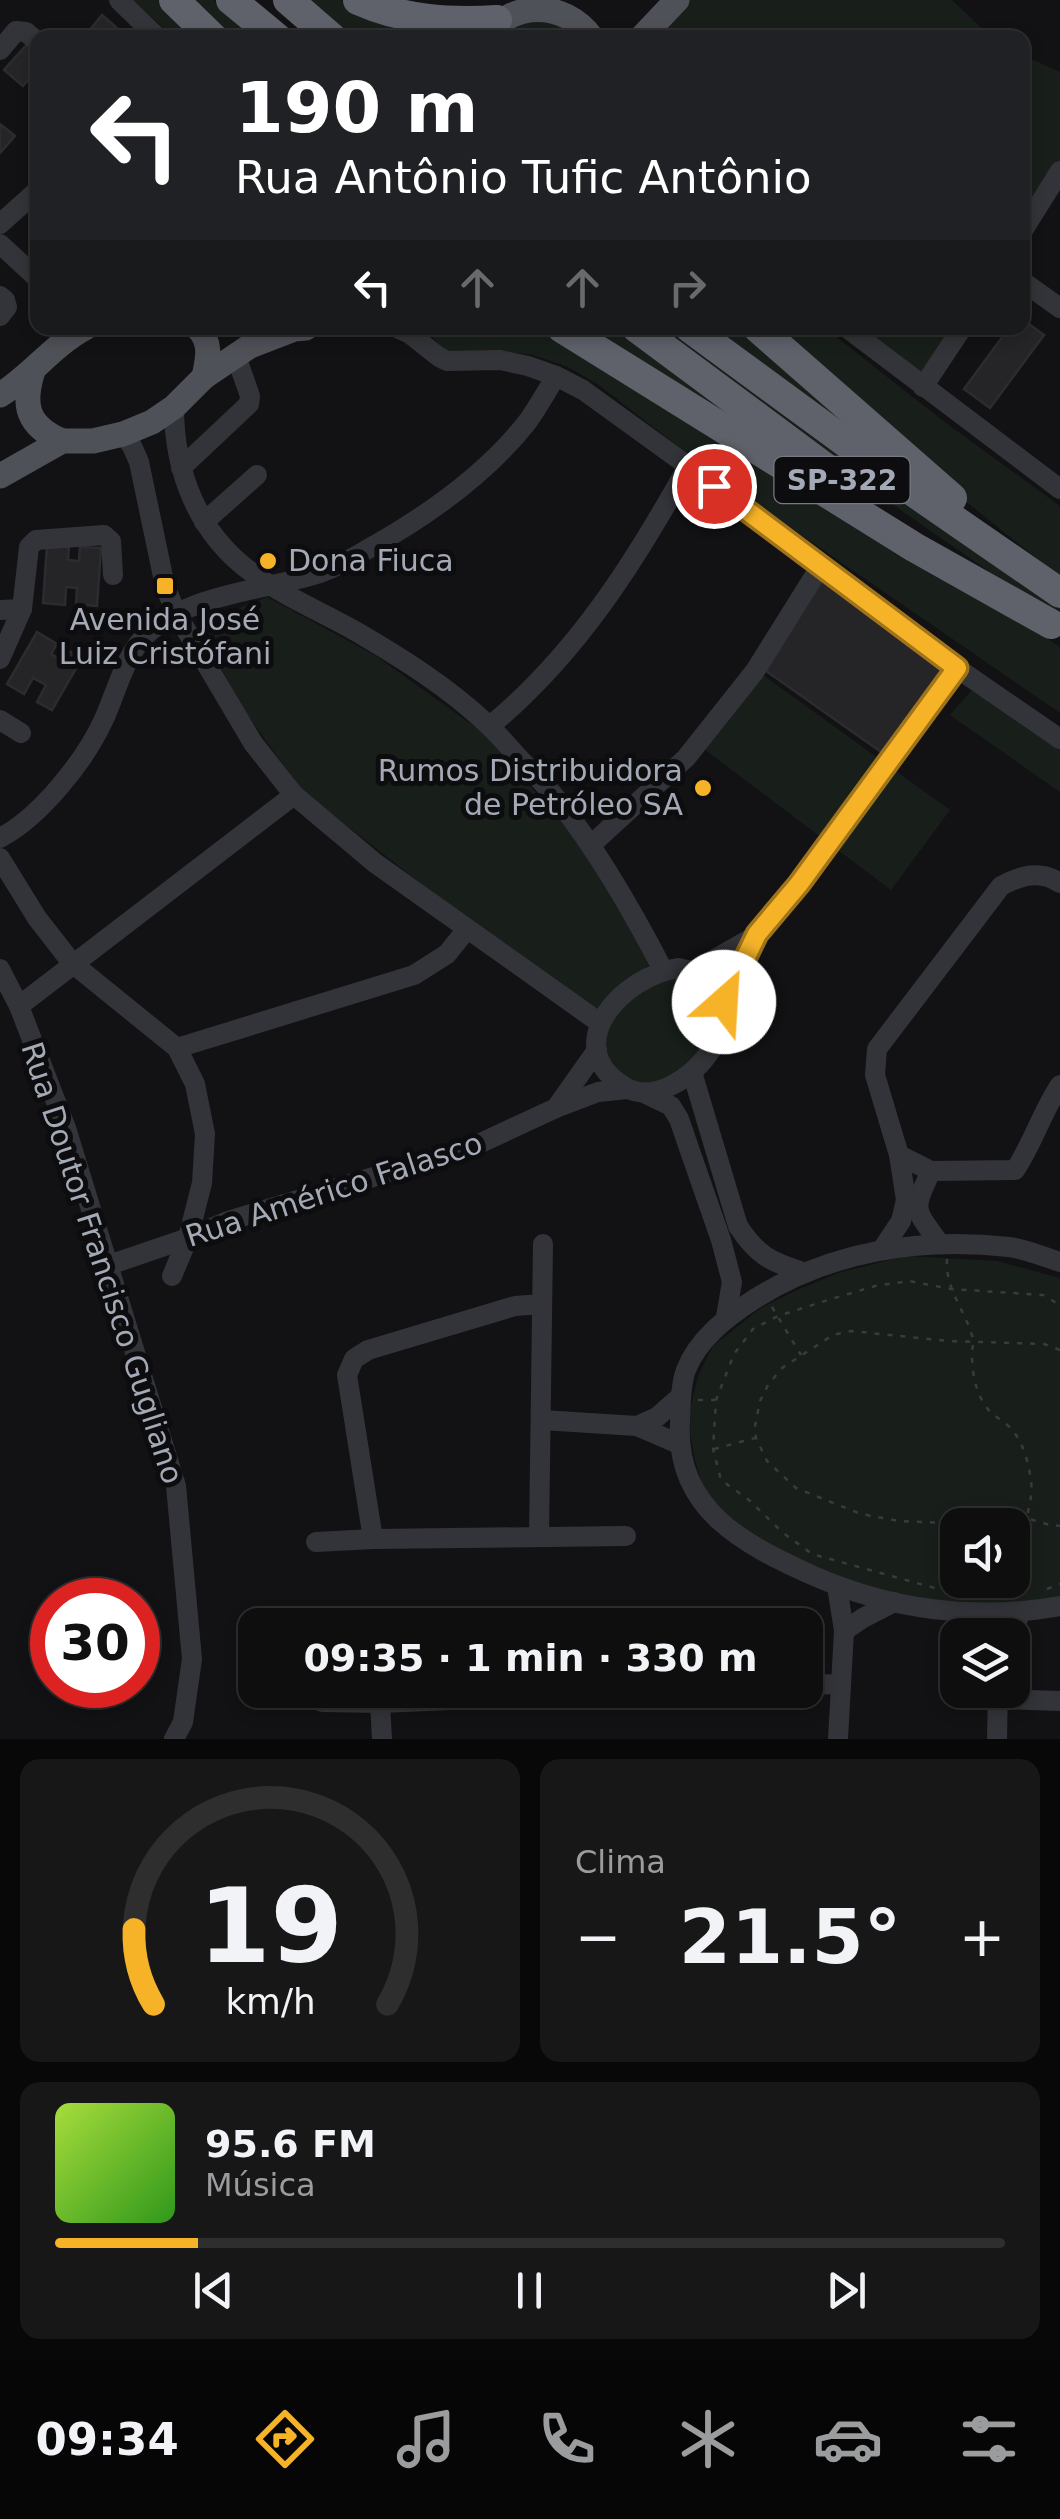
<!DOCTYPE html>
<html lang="pt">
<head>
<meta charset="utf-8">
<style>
  :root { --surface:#0e0e0f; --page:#171718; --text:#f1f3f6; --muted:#9b9c9e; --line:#2e2e2f; --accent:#f6b328 }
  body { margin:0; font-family:"DejaVu Sans",sans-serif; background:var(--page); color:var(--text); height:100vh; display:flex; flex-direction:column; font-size:38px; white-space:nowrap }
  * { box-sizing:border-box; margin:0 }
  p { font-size:32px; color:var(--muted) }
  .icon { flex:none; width:55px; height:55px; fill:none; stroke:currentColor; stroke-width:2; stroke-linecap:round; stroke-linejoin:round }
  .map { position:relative; height:1739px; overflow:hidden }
  .drawer { display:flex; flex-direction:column; gap:20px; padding:20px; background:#080808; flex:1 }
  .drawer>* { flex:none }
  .guide { position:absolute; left:30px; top:30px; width:1000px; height:305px; border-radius:20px; box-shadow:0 5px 15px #0003,0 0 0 2px var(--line); background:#202124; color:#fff; overflow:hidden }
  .fabs { position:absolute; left:940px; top:1508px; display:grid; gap:20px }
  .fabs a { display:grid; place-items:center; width:90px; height:90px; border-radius:20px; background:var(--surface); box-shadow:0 5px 15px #0003,0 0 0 2px var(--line); font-size:50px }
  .speed { position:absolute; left:30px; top:1578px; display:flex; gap:20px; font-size:50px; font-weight:700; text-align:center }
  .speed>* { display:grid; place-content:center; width:130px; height:130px; border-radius:50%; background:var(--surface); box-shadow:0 5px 15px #0003,0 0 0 2px var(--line); line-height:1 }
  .speed .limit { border:15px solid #d22; background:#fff; color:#111 }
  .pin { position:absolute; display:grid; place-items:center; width:85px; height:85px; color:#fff; margin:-42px; border:5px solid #fff; border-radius:50%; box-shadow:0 2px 10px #0007 }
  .me { position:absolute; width:110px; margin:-55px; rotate:26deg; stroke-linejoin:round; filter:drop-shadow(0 0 8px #0008) }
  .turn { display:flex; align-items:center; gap:35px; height:210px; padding:0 40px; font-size:45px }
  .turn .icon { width:130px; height:130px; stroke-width:2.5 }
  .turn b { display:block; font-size:70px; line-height:85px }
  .lanes { display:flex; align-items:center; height:95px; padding:0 40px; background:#0003; justify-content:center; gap:50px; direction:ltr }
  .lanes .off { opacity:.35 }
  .big { font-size:75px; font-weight:800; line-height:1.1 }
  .drawer .tile { flex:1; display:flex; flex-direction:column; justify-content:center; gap:15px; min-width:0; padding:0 35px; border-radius:20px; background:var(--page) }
  .drawer .dial { align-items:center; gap:0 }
  .dial svg { height:260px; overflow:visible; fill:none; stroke:var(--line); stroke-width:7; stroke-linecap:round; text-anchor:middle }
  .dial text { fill:var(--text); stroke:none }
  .song { display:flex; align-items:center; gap:30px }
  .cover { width:120px; height:120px; border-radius:15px; background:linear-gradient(135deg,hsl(80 70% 55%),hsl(110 70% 35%)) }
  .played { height:10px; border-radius:5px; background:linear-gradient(90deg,var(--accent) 15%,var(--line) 15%) }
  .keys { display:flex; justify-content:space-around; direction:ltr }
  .heat { display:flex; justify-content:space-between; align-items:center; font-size:55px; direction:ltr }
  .drawer .tiles { flex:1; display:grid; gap:20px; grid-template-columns:1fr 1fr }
  .tile:last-child { grid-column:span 2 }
  .trip { position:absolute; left:238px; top:1608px; width:585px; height:100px; border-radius:20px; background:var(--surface); box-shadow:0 5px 15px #0003,0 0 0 2px var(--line); font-weight:800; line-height:100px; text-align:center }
  .tabs { display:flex; height:160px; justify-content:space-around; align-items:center; background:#060606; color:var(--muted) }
  .tabs .icon { width:70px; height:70px }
  .tabs .current { color:var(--accent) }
  .tabs b { font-size:45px; color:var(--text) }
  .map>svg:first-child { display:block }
</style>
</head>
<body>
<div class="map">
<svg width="1060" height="1739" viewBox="0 0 1060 1739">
  <rect width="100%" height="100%" fill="#121214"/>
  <g fill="#181f1a" fill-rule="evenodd">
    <path d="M134,0H163L202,37H173Z"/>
    <path d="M188,0H214L257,37H226Z"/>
    <path d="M309,0H340L352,6L457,29L478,37H352Z"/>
    <path d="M677,0H952L991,37L644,38Z"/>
    <path d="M549,18L581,38H501L518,22Z"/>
    <path d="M1022,55L1060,72V171L1022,232Z"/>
    <path d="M429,328H545L975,591L1060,647V713L730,486L596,383L566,366L533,355L510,352L455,354L446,351L430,335Z"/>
    <path d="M581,328H615L799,468Z"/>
    <path d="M652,328H674L814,434L1060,607V621L806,444Z"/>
    <path d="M715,328H749L880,451Z"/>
    <path d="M768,328H825L942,420L1060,506V576C958,499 863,413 768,328Z"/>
    <path d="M856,328H962L923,387Z"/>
    <path d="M267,597L376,656L482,732L585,848L650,964L619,986L598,1011L462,915L302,791L244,710L197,624Z"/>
    <path d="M763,675L950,810L891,890L704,749Z"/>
    <path d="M972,690L1060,749V792L950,715Z"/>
    <path d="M662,974L695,977L716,992L722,1021L687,1071L646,1090L608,1068L604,1025L631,992Z"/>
    <path d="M906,1256L997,1261L1060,1278V1598L987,1604L926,1599L867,1588L760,1542L719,1512L703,1487L695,1460L690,1433L691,1406L698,1376L713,1346L761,1308L795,1291L838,1273ZM958,1525H1012V1580H958Z"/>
  </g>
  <g fill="#252528" stroke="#2c2c30" stroke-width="2.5">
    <path d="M102,15L118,29L113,36L115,38H83Z"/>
    <path d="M31,40L38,46V88L28,80L23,86L4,70Z"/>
    <path d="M0,124L15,136L0,153Z"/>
    <path d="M1022,319L1044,335L990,408L964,389L1009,328H1022Z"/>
    <path d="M47,545L69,546L68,560L79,561L80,547L101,548L97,606L76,604L77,588L66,587L65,605L43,603Z"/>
    <path d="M822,576L949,669L884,754L766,671Z"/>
    <path d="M37,632L57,644L51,654L59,658L65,649L82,658L52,710L37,702L46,685L33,678L24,694L7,684Z"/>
  </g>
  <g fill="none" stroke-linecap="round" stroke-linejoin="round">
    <g stroke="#393b40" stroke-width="2.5" stroke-dasharray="5 8" stroke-linecap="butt">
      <path d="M947,1259C945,1290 966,1311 973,1339C974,1345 972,1347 972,1354C972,1371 975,1391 985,1405C992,1417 1006,1421 1013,1431C1024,1444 1029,1465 1031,1481C1036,1516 1000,1563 1024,1592"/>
      <path d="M772,1307L801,1355"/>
      <path d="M1060,1350L1044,1344L948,1341L851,1331L833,1335L782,1368L768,1385L760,1401L755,1426L756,1438L767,1461L796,1488L861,1514L899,1521L949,1523L998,1510L1050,1525L1060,1526"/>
      <path d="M698,1400H715"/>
      <path d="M714,1449L755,1438"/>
      <path d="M1047,1589L1060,1584"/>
      <path d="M986,1594L942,1590L812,1554L782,1532L749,1500L721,1480L713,1449L716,1400L734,1354L753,1329L778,1316L828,1300L875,1286L909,1281L951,1289L1043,1295L1060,1305"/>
    </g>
    <g stroke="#333439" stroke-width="20">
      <path d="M119,0L158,38"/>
      <path d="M0,50L16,31L26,32L38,42"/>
      <path d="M0,224L38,190"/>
      <path d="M1022,232L1060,171"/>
      <path d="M0,244L38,279"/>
      <path d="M1022,281L1060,308"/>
      <path d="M0,296L5,300L7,307L0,316"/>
      <path d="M397,328L410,334L439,357L447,361L500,360L528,366L556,376L583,390L688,466L957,668L1060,739"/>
      <path d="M847,328L1060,489"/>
      <path d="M923,387L962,328"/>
      <path d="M174,407C174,472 198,533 251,572C283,596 322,612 357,632C403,659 448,687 487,724C498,734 508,746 518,757C532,772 547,786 559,802C600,854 633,912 663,970"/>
      <path d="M123,434L132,446L139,462L165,586L176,613L253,743L294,795L375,863L600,1023"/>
      <path d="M181,468L249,404L250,396L236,356"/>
      <path d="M204,522L257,475"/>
      <path d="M0,610L22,609L29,547L36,540L104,535L111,541L113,575"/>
      <path d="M0,659L22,609"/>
      <path d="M0,720L21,733"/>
      <path d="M490,726C576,655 635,562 688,466"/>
      <path d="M0,838C40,817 85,761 104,719C117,691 125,653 149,632C195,592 264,591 320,573C337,567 353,558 368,549C427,516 486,475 528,421C538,407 547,391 556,376"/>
      <path d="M591,845L686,758L755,671L820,567"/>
      <path d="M0,858L37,918L72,963L177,1048L195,1084L205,1134L202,1183L188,1238L172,1276"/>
      <path d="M1060,883C1040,869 1020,876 1001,886L877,1049L875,1075L899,1155L931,1171L1015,1170C1033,1143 1042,1112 1060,1085"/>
      <path d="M679,968C786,987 680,1121 625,1087C557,1046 623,975 679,968Z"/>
      <path d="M0,969L19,1006L66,1128L176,1486L192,1659L183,1722L174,1739"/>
      <path d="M694,971L757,935"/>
      <path d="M724,1002L757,935L799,885L957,668"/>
      <path d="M19,1006L294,795"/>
      <path d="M177,1048L414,975L447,954L467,929"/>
      <path d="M692,1072L738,1226C757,1255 770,1262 803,1272"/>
      <path d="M646,1094L671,1106L679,1119L690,1151L721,1240L732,1282L726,1317"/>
      <path d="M556,1108L597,1050"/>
      <path d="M931,1171C912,1212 914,1208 940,1244"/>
      <path d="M883,1248L901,1221L906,1200L899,1155"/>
      <path d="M1060,1262C1044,1257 1026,1249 1009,1247C920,1237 830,1251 753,1300C727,1317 698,1339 686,1370C680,1386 681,1406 680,1423C675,1510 745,1545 814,1576C891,1610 977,1621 1060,1606"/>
      <path d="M109,1265L188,1238L228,1221L472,1147L556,1108L598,1092L627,1089"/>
      <path d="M542,1420L637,1426L679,1444"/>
      <path d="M637,1426L657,1417L681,1396"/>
      <path d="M539,1537L543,1244"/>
      <path d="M373,1539L347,1375L354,1359L368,1350L515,1306L542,1304"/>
      <path d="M316,1542L373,1539L626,1536"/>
      <path d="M837,1586L844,1631L838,1739"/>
      <path d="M968,1612L986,1635"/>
      <path d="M844,1631L863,1618L894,1602"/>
      <path d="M1009,1635L1022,1611"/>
      <path d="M805,1685L840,1684"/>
      <path d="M998,1699L1060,1701"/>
      <path d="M322,1702L380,1703L691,1690"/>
      <path d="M380,1703L382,1739"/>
      <path d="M997,1739L998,1690"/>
    </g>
    <g stroke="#4f5158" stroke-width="25">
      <path d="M486,38C510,0 565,0 592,38"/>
      <path d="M641,38L677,0"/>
      <path d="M198,328C212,343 208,358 204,377"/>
      <path d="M33,371C22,405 27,426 62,441"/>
      <path d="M0,395C31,376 53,345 85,328"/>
      <path d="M0,476L62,441H93L123,434L152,422L174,407L204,377L250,346L294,329L306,328"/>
    </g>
    <g stroke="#5f626a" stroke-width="30">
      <path d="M174,0L213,38"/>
      <path d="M231,0L277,38"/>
      <path d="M288,0L332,38"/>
      <path d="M358,0C403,20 448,23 497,20"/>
      <path d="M562,328L914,547L1051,624"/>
      <path d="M637,328L831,472"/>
      <path d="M690,328L908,488L1060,593"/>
      <path d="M758,328L952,498"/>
    </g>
  </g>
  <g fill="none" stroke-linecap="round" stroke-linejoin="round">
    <g stroke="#a0741a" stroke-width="25">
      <path id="route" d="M714,486L957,668L799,884L757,934L724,1002"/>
    </g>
    <use href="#route" stroke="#f6b328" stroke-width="18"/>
  </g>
  <g fill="#f6b328" stroke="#0d0d0f" stroke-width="4">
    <circle cx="268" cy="561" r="10"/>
    <rect x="155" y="576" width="20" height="20" rx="5"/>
    <circle cx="703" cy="788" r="10"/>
  </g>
  <g text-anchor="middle" stroke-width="10" stroke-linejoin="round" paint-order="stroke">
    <rect fill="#0d0d0f" stroke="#767a83" stroke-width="2.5" x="774.5" y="457" width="135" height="46" rx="8"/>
    <g font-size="28" font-weight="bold" fill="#a3a9b5">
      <text x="842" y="490">SP-322</text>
    </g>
    <g font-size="30" fill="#a3a9b5" stroke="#0d0d0f" text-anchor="start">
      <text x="288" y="571">Dona Fiuca</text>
      <text x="165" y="630" text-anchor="middle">Avenida José<tspan x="165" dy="34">Luiz Cristófani</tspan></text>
      <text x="683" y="781" text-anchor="end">Rumos Distribuidora<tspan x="683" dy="34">de Petróleo SA</tspan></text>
    </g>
    <g font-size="30" fill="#a3a9b5" stroke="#0d0d0f">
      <text transform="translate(334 1190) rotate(-18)" y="10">Rua Américo Falasco</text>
      <text transform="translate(102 1263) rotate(72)" y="10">Rua Doutor Francisco Gugliano</text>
    </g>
  </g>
</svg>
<div class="fabs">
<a><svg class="icon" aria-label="sound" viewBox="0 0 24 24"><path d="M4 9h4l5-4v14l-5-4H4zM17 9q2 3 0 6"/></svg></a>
<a><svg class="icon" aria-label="layers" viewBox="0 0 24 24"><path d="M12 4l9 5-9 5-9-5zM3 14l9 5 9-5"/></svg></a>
</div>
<div class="speed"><div class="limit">30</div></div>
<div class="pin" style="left:714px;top:486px;background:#d93025"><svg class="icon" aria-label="arrive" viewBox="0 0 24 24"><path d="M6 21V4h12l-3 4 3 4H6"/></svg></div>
<svg class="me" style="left:724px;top:1002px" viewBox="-20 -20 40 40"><circle r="19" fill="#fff"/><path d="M0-13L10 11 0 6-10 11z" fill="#f6b328"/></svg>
<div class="trip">09:35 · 1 min · 330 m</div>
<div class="guide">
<div class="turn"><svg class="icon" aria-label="left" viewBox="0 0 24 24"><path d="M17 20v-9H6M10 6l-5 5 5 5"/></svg><div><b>190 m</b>Rua Antônio Tufic Antônio</div></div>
<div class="lanes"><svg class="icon" aria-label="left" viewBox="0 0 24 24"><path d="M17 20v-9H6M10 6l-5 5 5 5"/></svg><svg class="icon off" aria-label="ahead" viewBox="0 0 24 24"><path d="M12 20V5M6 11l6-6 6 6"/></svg><svg class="icon off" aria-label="ahead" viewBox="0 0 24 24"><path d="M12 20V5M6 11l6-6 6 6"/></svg><svg class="icon off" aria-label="right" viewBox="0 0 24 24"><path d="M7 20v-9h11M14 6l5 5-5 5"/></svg></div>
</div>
</div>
<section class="drawer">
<div class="tiles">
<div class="tile dial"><svg viewBox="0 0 100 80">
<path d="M14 69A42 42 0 1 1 86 69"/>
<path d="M14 69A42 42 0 0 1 8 46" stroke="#f6b328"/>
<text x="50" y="56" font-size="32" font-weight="700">19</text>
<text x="50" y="72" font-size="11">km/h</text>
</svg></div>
<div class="tile"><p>Clima</p>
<div class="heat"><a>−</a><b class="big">21.5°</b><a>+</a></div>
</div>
<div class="tile">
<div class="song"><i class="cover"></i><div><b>95.6 FM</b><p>Música</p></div></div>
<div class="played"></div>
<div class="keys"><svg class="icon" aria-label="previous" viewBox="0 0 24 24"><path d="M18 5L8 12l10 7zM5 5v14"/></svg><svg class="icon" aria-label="pause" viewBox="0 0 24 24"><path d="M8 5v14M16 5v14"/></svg><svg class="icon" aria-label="next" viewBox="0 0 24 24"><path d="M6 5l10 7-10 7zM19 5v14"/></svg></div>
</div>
</div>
</section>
<nav class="tabs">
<b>09:34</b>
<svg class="icon current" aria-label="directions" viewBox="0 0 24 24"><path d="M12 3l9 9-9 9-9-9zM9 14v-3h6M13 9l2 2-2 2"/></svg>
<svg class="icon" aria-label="music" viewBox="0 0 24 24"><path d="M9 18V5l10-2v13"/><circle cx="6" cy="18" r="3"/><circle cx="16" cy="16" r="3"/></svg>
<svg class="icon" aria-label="phone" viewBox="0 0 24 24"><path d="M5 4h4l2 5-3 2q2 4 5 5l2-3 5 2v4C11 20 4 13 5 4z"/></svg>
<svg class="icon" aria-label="climate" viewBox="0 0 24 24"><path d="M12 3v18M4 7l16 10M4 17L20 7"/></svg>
<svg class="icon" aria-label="car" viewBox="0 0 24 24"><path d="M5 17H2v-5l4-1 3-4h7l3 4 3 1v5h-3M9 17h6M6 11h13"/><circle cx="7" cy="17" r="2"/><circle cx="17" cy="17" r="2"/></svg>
<svg class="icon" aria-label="filters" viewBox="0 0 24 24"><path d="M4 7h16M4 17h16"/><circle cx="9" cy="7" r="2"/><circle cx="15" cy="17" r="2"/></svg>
</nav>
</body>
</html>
